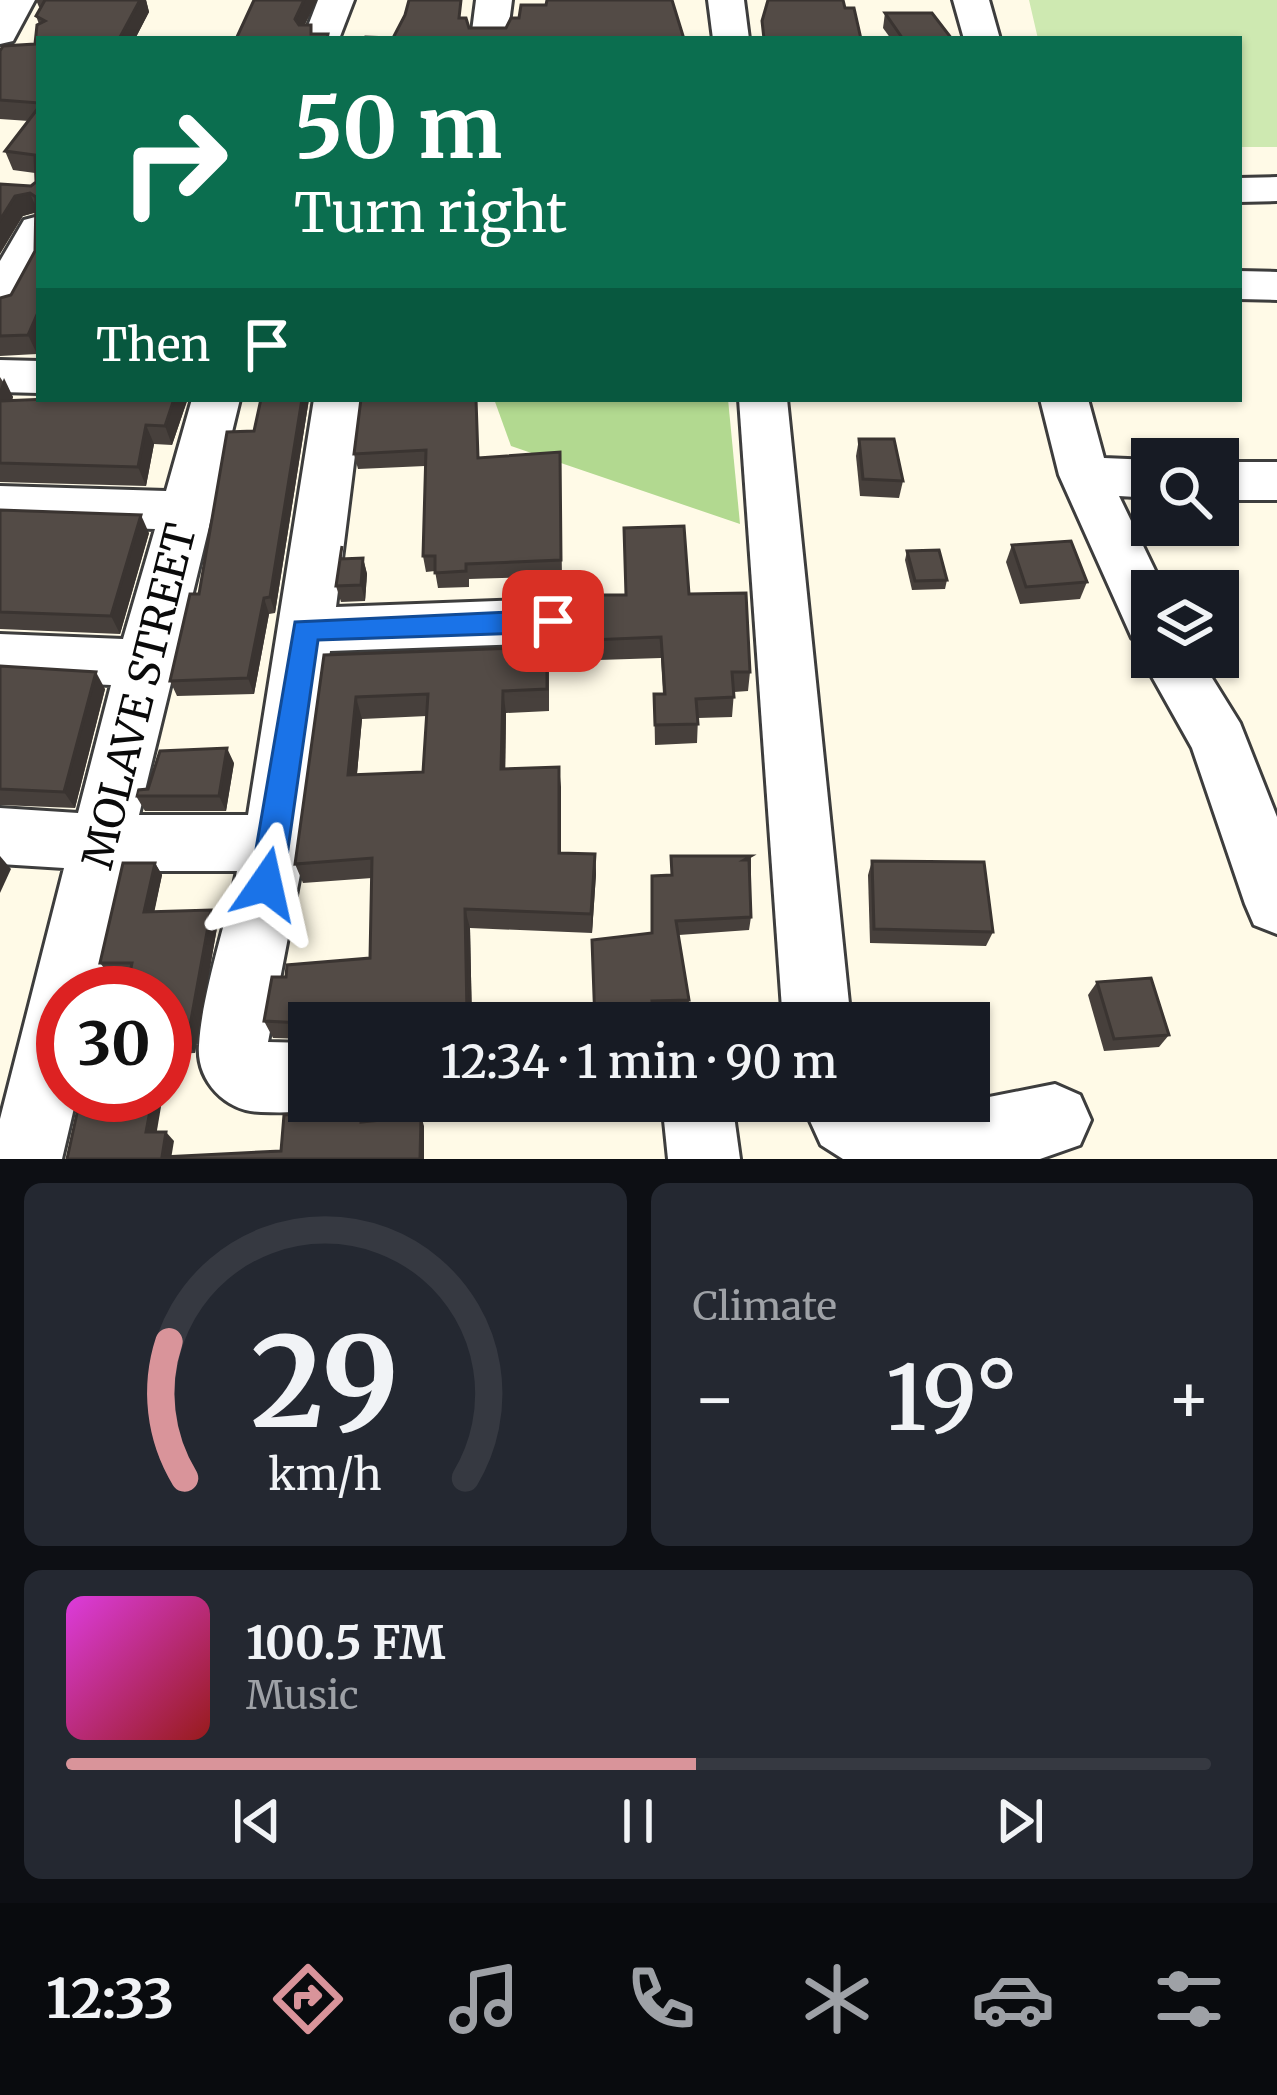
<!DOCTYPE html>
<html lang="en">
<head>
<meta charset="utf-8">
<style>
  :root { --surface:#171b24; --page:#242831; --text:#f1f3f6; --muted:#9ea1a6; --line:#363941; --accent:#d9949a }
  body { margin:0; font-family:Merriweather,serif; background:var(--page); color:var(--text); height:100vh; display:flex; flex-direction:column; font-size:45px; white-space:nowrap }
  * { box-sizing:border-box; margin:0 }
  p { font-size:39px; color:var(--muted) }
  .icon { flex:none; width:66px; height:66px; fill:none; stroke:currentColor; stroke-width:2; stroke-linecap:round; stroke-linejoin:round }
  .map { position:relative; height:1159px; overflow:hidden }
  .details { display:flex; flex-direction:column; gap:24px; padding:24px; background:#0d0f14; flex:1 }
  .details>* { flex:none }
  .guide { position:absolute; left:36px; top:36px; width:1206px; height:366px; border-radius:0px; box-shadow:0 3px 9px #0004; background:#0b6e4f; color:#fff; overflow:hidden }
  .controls { position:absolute; left:1131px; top:438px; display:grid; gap:24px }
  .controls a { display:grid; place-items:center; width:108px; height:108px; border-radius:0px; background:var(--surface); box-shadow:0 3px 9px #0004; font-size:60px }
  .speed { position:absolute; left:36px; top:966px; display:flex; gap:24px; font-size:60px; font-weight:700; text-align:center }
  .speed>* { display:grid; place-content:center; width:156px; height:156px; border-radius:50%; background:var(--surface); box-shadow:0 3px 9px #0004; line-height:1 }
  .speed .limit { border:18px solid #d22; background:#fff; color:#111 }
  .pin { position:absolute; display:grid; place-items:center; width:102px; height:102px; color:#fff; margin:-51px; border-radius:24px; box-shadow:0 6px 18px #0006 }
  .me { position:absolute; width:132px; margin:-66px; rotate:11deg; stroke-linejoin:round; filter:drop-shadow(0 0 9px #0008) }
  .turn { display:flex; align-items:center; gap:42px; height:252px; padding:0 60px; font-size:54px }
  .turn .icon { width:156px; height:156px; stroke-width:2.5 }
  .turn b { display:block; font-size:84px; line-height:102px }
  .then { display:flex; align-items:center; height:114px; padding:0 60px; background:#0003; gap:24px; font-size:45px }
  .big { font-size:90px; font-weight:600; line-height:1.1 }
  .details .widget { flex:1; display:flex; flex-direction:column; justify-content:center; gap:18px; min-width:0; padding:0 42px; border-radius:18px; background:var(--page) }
  .details .dial { align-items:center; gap:0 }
  .dial svg { height:312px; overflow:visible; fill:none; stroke:var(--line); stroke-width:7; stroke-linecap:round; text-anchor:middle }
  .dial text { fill:var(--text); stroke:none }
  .song { display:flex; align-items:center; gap:36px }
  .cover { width:144px; height:144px; border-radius:18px; background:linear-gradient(135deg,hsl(300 70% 55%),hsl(0 70% 35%)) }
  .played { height:12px; border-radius:6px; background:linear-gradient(90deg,var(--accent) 55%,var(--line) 55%) }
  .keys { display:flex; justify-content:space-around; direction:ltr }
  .heat { display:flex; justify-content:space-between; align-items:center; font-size:66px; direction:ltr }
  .details .tiles { flex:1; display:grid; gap:24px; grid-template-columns:1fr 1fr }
  .widget:last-child { grid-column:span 2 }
  .trip { position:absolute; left:288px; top:1002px; width:702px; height:120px; border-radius:0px; background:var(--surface); box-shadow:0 3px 9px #0004; font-weight:600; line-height:120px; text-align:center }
  .menu { display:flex; height:192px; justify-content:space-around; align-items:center; background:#090b0e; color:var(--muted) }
  .menu .icon { width:84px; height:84px }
  .menu .current { color:var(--accent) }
  .menu b { font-size:54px; color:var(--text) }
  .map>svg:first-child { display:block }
</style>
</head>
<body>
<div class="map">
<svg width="1277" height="1159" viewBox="0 0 1277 1159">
  <rect width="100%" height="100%" fill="#fffae7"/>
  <path fill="#cee9b1" d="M1029,0H1277V147H1239V39H1038Z"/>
  <path fill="#b2d990" d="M494,399H728L740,524L511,446Z"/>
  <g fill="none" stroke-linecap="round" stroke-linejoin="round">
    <g stroke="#3d3d3d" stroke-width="6">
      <g id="minor">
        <path d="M0,0H35L13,41L0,44Z"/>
        <path d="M318,0H354L339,39H303Z"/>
        <path d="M476,0H512L507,39H471Z"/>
        <path d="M708,0H744L749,39H713Z"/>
        <path d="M953,0H989L1000,39H964Z"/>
        <path d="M1277,177V201L1239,202V178Z"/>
        <path d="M39,216V270L16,312L0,317V261L24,220Z"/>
        <path d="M1239,271L1277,272V300L1239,299Z"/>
        <path d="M0,360L39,361V393L0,392Z"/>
        <path d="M192,399H240L139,815H248L314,399H362L336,607L553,599L573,605L581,621L573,637L553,643L330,651L306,843L268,1042L309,1043V1101L334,1103C308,1113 288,1113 261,1112C226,1112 196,1081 199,1045C202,993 226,924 237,871H127L100,993H63V1095H77L62,1159H0V1119L64,868L0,864V808L78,813L111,685L0,680V634L123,639L155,529L0,524V486L166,491Z"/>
        <path d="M739,399H787L851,1023H783Z"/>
        <path d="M1040,399H1088L1104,458L1152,460V498L1119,496L1165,591H1152V657H1199L1240,723L1277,817V934L1254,925L1245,904L1192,748L1141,657L1148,643L1132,638L1059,475Z"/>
        <rect x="1218" y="462" width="59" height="38"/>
        <path d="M1055,1084L1080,1095L1091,1120L1080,1145L1040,1159H843L821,1145L801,1101H969Z"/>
        <path d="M662,1101H732L740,1159H668Z"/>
      </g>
    </g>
    <use href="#minor" fill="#fff" fill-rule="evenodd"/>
  </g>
  <g fill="#47403c" fill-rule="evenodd">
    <path d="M36,0H146L149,12L135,39H39V349L37,354L0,356V298L11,295L35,251L36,212L23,216L31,186L36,182L35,173L13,170L5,151L29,121L0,119V51L35,44L39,24L36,16L41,7H39Z"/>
    <path d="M885,13L952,39H891L883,28Z"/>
    <path d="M0,377L13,397L12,400L186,399L187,401L172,445L154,444L146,486L0,482Z"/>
    <path d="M261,399H309L275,613L269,614L254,694L177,696L170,681L254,431Z"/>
    <path d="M361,399L480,458L560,452L562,576L469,579V587L438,588L435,571L426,572L423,556L425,466L358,469L354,454Z"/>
    <path d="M859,439L903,481L899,498L860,496L856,456Z"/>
    <path d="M0,510L149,533L120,634L0,629Z"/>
    <path d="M1012,545L1087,582L1080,599L1020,604L1006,562Z"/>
    <path d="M907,551L947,580L945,589L912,590L905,560Z"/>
    <path d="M363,558L367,574L365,601L341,602L336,586L345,559Z"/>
    <path d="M689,594L750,672L748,691L734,692L732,717L698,718L697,743L655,745L654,694H663L661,658L567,661L566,641Z"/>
    <path d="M324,655L549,669V711L506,713L505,769L561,787V853L595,854L596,874L592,933L470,928L472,1023H309V1049L305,1039L273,1038L264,1021L286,977L370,958L372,878L303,883L295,864ZM427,716L423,772L357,774L362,719Z"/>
    <path d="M0,666L105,689L75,808L0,805Z"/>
    <path d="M234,763L226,811H145L136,796L148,789Z"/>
    <path d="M671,856H751V917L749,930L679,935L689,1000L688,1013H653L595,1023L652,933L671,876Z"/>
    <path d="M872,861L993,932L986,946L870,943L868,875Z"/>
    <path d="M155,863L162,875L154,911L211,910L218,922L195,1053L170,1054L165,1080V993L129,974H109L100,963Z"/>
    <path d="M1097,982L1169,1035L1159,1047L1104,1051L1088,995Z"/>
    <path d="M969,1028L984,1083L977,1095H969Z"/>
  </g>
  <g fill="#3a3431">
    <path d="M140,0H146L149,12L135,39H119Z"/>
    <path d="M304,0H317L299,37L295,19Z"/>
    <path d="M30,193L38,212L23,216L0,254V220L15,196Z"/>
    <path d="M39,310V349L37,354L28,335Z"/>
    <path d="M4,378L13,397L5,420L0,409V389Z"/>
    <path d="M174,399H186L187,401L172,445L165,426Z"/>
    <path d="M302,399H309L275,613L270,597Z"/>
    <path d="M146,425L154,444L146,486L138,467Z"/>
    <path d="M141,515L149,533L120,634L111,616Z"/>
    <path d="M363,558L367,574L365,601L361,585Z"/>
    <path d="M264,598L269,614L254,694L248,678Z"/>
    <path d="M96,672L105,689L75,808L64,792Z"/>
    <path d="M503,691L506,713L505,790L501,769Z"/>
    <path d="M356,697L362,719L355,795L348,775Z"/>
    <path d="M227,748L234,763L226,811L219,796Z"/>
    <path d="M559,767L561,787V873L559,853Z"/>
    <path d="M595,854L596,874L592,933L591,914Z"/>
    <path d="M0,856L11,869L0,893Z"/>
    <path d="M155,863L162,875L152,923L144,912Z"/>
    <path d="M465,909L470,928L472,1023L467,1013Z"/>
    <path d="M211,910L218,922L195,1053L187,1042Z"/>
    <path d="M165,1048L170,1054L165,1080Z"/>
    <path d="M153,1095H163L155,1142L146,1132Z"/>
    <path d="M421,1116L424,1126V1159H420Z"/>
    <path d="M166,1132L174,1141L171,1159L162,1157Z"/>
  </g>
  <g fill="#534b46" stroke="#3a3431" stroke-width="3" fill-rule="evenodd">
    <path d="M45,0H140L119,39H39V103L0,100V51L3,46L35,44L37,25L45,21L36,16Z"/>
    <path d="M254,0H304L295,19L299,25H311V34H328L327,39H236Z"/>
    <path d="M409,0H461L459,18H466L469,28H506L511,18H519L521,5H546L547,0H672L684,39H366V37L393,38L405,15Z"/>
    <path d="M768,0H843L845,8H854L861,39H764L762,21Z"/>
    <path d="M885,13H932L952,39H903Z"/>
    <path d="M39,107V310L28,335L0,336V298L11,295L35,251L36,197L30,193L15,196L0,220V184L31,186L36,182L35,155L5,151Z"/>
    <path d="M49,399H174L165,426L146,425L138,467L0,463V401Z"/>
    <path d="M261,399H302L270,597L264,598L248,678L170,681L190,594H199L227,432L254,431Z"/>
    <path d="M361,399H476L478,458L560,452L561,560L466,564V571L435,573V556H423L426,450L354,454Z"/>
    <path d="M859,439H894L903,481L863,479Z"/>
    <path d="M0,510L141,515L111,616L0,612Z"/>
    <path d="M684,526L689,594L746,593L750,672H732L734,697L696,699L698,724L655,725L654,694H665L661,637L566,641L567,623L576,619L582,595H626L624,528Z"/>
    <path d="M1071,541L1087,582L1026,587L1012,545Z"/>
    <path d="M342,546L340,559L363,558L361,585L336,586Z"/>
    <path d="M939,550L947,580L915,581L907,551Z"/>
    <path d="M547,647V689L503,691L501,769L559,767V853L595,854L591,914L465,909L467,1013L437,1015V1023H309V1040L305,1041L303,1023L264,1021L272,977H286L287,965L370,958L372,858L295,864L324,655ZM428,694L423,772L348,775L356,697Z"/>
    <path d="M0,666L96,672L64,792L0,789Z"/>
    <path d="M227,748L219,796H136L138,790L148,789L160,751Z"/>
    <path d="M671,856H751L744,860H749L751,917L676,921L689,1000L652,1001L654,1023H595L592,940L652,933V876L672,875Z"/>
    <path d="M872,861L984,862L993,932L874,929Z"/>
    <path d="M123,863H155L144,912L211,910L187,1042L165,1043V993H126L132,963H100Z"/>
    <path d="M1151,978L1169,1035L1114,1039L1097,982Z"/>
    <path d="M969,1028H975L984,1083H969Z"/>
    <path d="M81,1095H153L146,1132H166L162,1157L281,1151L284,1115L362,1108L361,1122L421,1116L420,1159H67Z"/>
  </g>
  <path fill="#1a73e8" stroke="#114b97" stroke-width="3" d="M553,610L562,613L567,621L562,629L553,632L318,640L283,884L278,894L266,899L255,894L250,884L295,622Z"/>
  <g text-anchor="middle" stroke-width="12" stroke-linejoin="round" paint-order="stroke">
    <g font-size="42" fill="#0a0a0a" stroke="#fff">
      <text transform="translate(139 696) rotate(-76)" y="15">MOLAVE STREET</text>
    </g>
  </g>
</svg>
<div class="controls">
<a><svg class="icon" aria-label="search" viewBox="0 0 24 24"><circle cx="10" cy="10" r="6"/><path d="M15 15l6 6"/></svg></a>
<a><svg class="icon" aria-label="layers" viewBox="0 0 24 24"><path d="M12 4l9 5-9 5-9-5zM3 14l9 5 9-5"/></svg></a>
</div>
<div class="speed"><div class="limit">30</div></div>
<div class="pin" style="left:553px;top:621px;background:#d93025"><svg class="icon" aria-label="arrive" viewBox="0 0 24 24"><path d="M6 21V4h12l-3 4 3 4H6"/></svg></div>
<svg class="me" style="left:266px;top:884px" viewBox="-20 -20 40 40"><path d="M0-17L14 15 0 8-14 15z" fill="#1a73e8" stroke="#fff" stroke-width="4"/></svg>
<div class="trip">12:34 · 1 min · 90 m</div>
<div class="guide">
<div class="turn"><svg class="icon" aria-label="right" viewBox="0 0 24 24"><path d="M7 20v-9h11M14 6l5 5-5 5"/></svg><div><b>50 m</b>Turn right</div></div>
<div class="then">Then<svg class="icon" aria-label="arrive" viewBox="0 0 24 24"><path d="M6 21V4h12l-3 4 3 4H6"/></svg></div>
</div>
</div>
<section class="details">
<div class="tiles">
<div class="widget dial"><svg viewBox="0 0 100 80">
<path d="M14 69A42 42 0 1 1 86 69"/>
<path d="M14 69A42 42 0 0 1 10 34" stroke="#d9949a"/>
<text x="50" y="56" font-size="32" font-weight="700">29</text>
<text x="50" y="72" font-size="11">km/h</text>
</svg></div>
<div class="widget"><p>Climate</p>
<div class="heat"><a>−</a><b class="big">19°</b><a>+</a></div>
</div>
<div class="widget">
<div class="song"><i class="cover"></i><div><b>100.5 FM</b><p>Music</p></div></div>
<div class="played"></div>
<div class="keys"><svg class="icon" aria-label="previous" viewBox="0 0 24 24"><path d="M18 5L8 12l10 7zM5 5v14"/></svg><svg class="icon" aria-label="pause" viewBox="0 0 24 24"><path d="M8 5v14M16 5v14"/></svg><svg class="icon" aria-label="next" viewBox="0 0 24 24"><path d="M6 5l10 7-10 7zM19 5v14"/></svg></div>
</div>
</div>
</section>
<nav class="menu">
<b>12:33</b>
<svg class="icon current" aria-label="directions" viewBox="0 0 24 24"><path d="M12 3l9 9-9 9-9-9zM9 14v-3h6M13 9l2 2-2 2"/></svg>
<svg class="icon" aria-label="music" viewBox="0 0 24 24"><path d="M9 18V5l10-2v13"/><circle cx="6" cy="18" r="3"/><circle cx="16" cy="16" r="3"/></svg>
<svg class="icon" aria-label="phone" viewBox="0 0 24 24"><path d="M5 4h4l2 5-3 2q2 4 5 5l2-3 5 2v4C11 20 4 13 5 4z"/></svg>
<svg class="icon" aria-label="climate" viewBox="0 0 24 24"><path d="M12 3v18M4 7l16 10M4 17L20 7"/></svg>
<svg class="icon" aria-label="car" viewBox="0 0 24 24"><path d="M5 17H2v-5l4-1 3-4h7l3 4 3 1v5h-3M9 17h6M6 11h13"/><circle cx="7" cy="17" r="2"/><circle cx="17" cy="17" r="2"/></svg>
<svg class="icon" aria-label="filters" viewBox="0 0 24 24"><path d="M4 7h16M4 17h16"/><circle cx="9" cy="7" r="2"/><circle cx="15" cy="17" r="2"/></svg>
</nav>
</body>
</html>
